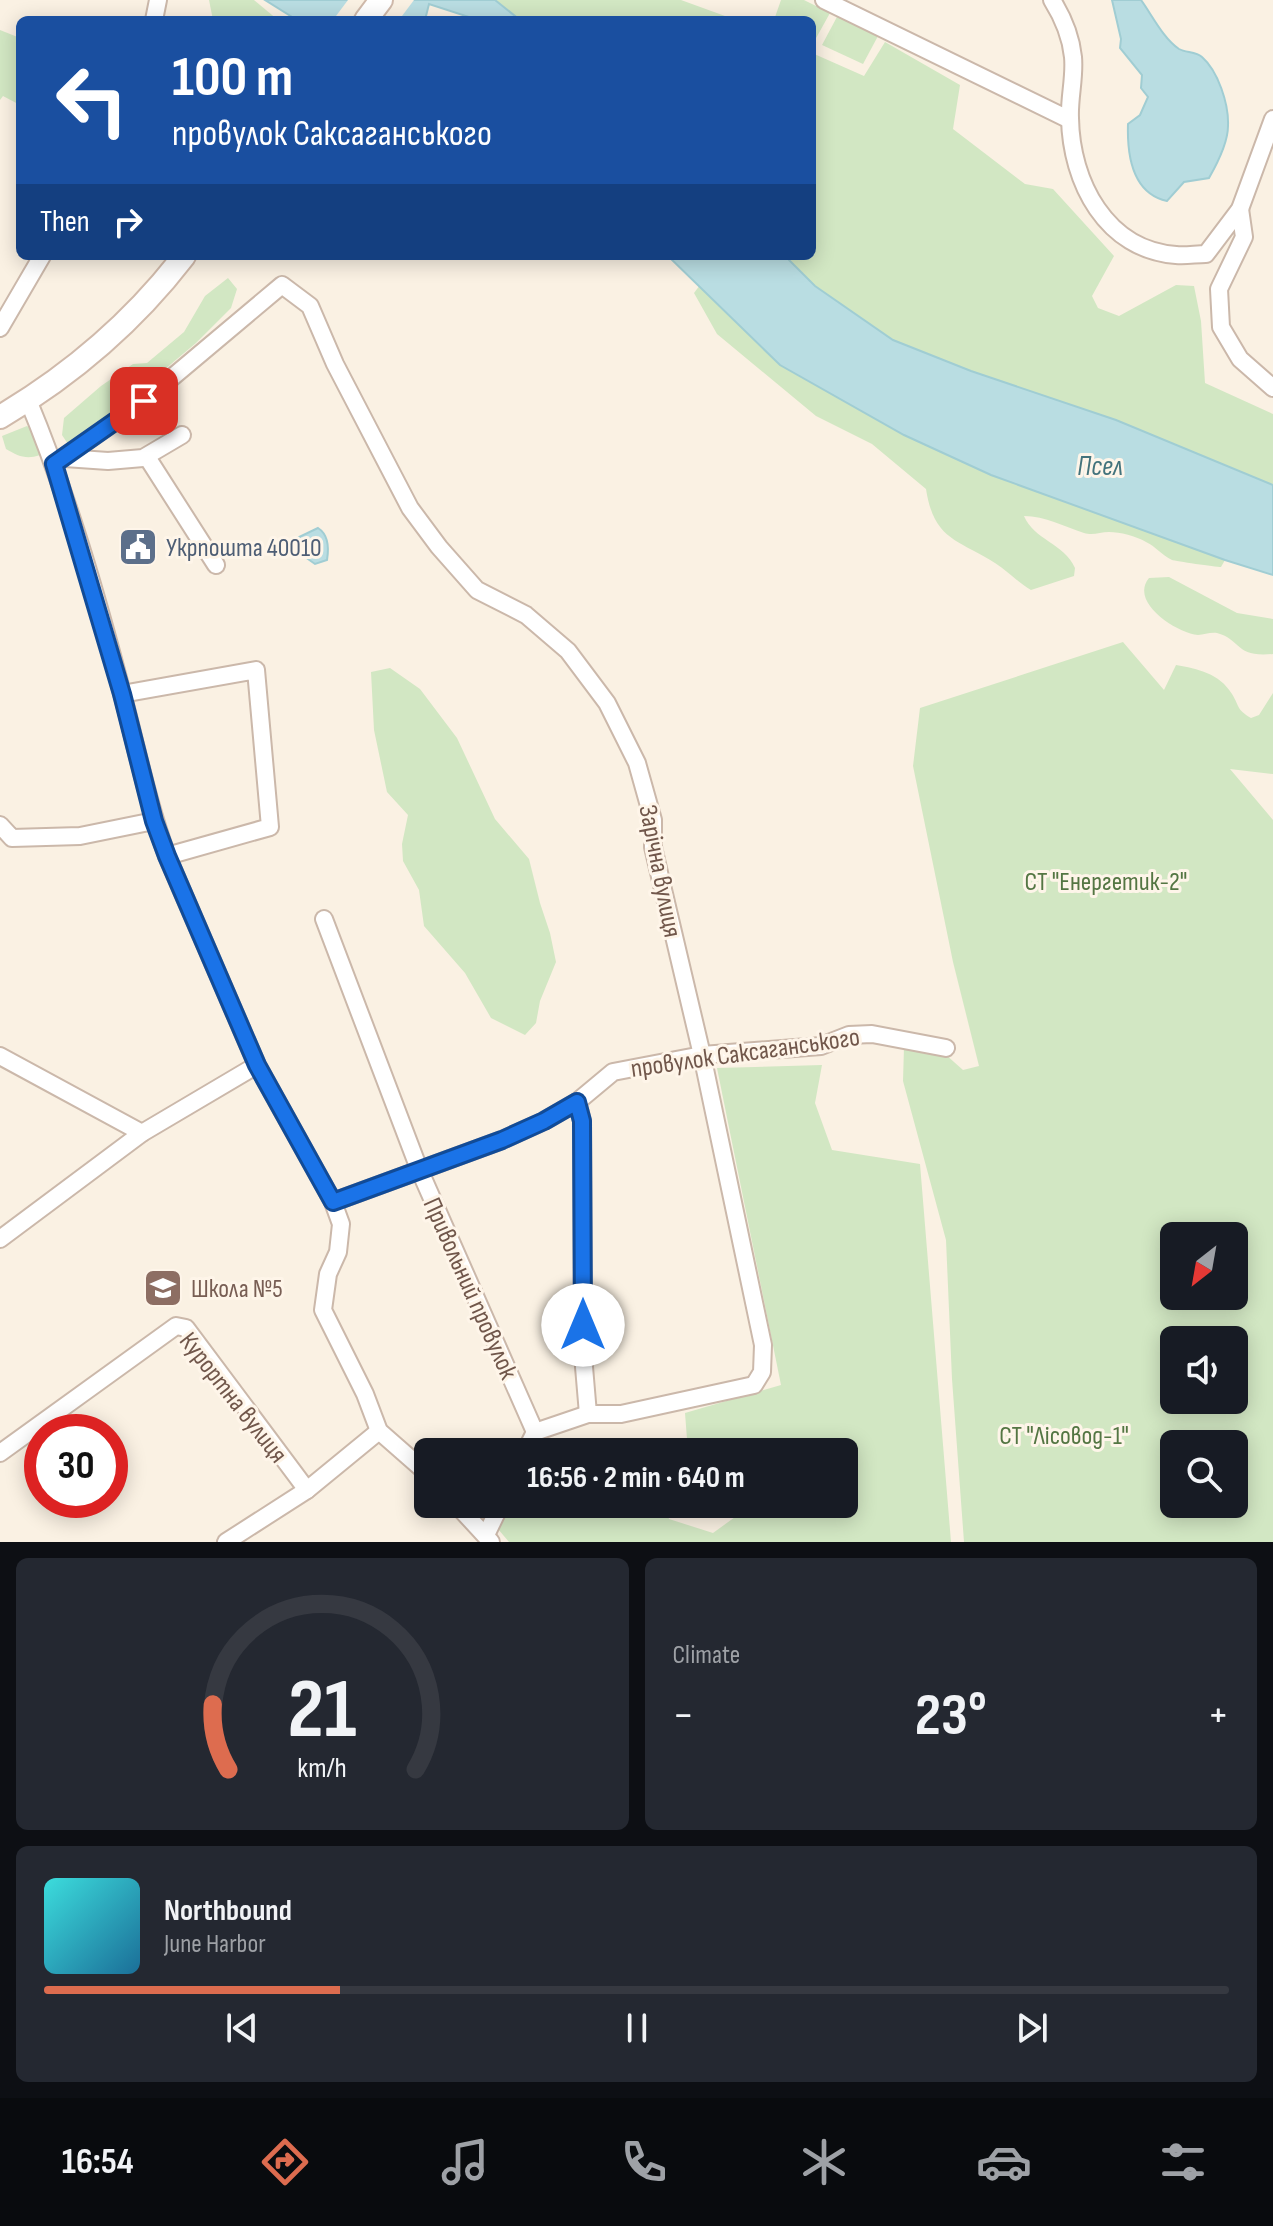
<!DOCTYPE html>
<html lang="en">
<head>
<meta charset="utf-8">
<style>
  :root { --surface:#171b24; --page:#242831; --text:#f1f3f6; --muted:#9ea1a6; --line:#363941; --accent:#dd6c4f }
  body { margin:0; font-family:"Sofia Sans Condensed",sans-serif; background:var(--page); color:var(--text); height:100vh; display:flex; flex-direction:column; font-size:30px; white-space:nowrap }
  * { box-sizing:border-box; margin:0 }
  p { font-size:26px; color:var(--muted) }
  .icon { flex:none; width:44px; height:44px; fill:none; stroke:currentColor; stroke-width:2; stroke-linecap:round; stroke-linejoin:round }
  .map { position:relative; height:1542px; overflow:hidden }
  .panel { display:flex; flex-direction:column; gap:16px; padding:16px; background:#0d0f14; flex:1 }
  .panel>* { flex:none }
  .top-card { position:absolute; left:16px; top:16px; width:800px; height:244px; border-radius:12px; box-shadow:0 4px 20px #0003; background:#1a4fa0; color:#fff; overflow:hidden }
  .needle { width:52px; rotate:211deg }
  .tools { position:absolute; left:1160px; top:1222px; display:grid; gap:16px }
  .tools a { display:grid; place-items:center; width:88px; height:88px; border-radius:12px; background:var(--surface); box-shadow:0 4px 20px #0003; font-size:40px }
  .speed { position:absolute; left:24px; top:1414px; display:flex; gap:16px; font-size:40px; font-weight:700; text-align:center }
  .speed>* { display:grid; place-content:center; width:104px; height:104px; border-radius:50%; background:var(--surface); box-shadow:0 4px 20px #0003; line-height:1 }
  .speed .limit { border:12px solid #d22; background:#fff; color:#111 }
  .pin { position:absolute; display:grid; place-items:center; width:68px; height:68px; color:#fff; margin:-34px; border-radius:16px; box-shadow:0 4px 12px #0006 }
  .me { position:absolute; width:88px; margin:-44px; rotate:0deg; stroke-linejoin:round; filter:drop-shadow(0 0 6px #0008) }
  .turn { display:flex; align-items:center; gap:28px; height:168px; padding:0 24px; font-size:36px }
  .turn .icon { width:104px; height:104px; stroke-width:2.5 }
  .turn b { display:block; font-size:56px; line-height:68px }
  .then { display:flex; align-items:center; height:76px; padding:0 24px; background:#0003; gap:16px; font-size:30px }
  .big { font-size:60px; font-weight:700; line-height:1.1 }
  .panel .card { flex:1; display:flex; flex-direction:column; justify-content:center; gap:12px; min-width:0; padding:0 28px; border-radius:12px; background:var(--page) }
  .panel .dial { align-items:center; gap:0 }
  .dial svg { height:208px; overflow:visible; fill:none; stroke:var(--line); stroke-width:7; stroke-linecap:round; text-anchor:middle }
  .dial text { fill:var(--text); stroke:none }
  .song { display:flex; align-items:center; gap:24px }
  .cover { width:96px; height:96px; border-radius:12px; background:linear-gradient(135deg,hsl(180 70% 55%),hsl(200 70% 35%)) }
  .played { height:8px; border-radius:4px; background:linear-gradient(90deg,var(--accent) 25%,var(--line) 25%) }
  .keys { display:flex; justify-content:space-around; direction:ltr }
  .heat { display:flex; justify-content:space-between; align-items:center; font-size:44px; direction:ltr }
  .panel .tiles { flex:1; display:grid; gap:16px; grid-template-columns:1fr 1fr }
  .card:last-child { grid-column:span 2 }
  .trip { position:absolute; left:414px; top:1438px; width:444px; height:80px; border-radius:12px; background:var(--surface); box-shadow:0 4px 20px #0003; font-weight:700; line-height:80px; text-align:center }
  .dock { display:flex; height:128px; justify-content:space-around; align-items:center; background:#090b0e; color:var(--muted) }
  .dock .icon { width:56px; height:56px }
  .dock .active { color:var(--accent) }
  .dock b { font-size:36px; color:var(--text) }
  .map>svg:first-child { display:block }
</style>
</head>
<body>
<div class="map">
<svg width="1273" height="1542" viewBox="0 0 1273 1542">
  <rect width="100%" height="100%" fill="#faf1e3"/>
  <g fill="#d2e7c3" fill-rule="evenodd">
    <path d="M209,0H254L278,20H213Z"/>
    <path d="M495,0H681L736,20H520Z"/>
    <path d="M781,0H804L830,13L815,40L812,39V20H774Z"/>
    <path d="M838,15L878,36L863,64L822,45Z"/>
    <path d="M0,30L20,38V105L3,96L0,100Z"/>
    <path d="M885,42L960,85L953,129L1025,184L1053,189L1114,256L1092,296L1098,308L1119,316L1176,285L1194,286L1201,321L1205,383L1273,414V485L1116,420L971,371L893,340L815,286L785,256H812V53L864,76Z"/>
    <path d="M228,278L237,289L231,308L196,343L76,444H68L62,435L64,418L101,386L133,364L147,363L184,332L205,296Z"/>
    <path d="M700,285L780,365L905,435L991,475L1225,560L1221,567C1216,567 1175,561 1172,560C1162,555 1155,546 1146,542C1136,536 1120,532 1109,532C1100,532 1093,536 1084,533C1065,527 1045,516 1024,516C1034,540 1064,543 1075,568L1074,576L1031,590C1017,582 1008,571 995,563C957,539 934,540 926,489L872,444L816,416L717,334L694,293Z"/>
    <path d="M27,426L33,430L40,455C26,460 18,456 6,449L2,436Z"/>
    <path d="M1169,577L1237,613L1273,619V654C1235,658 1241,639 1217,633C1210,632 1204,635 1198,635C1176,633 1129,602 1149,578Z"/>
    <path d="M1123,642L1164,690L1176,665C1198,669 1219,673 1232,694C1240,707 1236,709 1251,718L1259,715L1273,693V774L1230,769L1273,820V1542H964L952,1379L946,1240L903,1081L904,1047L945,1054L963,1070L979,1066L953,962L913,766L920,708ZM1174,1236H1234V1296H1174ZM1174,1340H1234V1400H1174ZM1174,1444H1234V1504H1174Z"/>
    <path d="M390,668L420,689L457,738L495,819L529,859L540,903L550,933L556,962L540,1001L536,1023L525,1035L491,1018L465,973L424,926L419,890L403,861L402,844L408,815L387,792L374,730L371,672Z"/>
    <path d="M822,1065L815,1103L832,1150L920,1164L951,1542H509L477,1504H664L669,1519L713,1533L753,1504H844V1452H688L685,1413L781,1385L717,1068Z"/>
  </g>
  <g fill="#b9dde2" stroke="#a0cdd3" stroke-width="2">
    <path d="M265,0H495L520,20H478L429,4L425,20H297Z"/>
    <path d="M1112,0H1141C1152,15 1163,38 1179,49C1186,53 1196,51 1202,57C1218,71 1229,104 1228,126C1228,142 1217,164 1209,178L1184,182L1167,201C1132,193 1127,155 1128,124L1140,115L1148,97L1141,88L1142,75L1120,48L1121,39Z"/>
    <path d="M668,256H785L815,286L893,340L971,371L1116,420L1273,485V575L1225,560L991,475L904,435L780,365Z"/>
    <path d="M318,528C329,535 329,548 327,560L315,564L305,557L299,537Z"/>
  </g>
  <path fill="#faf1e3" d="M348,0H414L399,20H333Z"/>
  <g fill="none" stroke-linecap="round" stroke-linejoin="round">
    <g stroke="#cbb8aa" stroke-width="20">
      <g id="minor">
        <path d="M824,0L1070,120"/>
        <path d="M1052,0C1062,16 1071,37 1073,57C1075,77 1069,98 1070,118C1071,182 1106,250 1176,255C1186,256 1196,254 1206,254L1240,209L1273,119"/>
        <path d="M154,20L158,0"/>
        <path d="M1240,209L1244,237L1219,289L1221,327L1240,359L1273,388"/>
        <path d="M0,328L42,256"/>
        <path d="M28,400C68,496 97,597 123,697C137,750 148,804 167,856L257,1065L333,1202L341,1224L338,1252L328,1274L323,1310L365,1394L379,1431L428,1474"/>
        <path d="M147,457L216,565"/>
        <path d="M65,458L108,461L143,458L182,435"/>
        <path d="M54,464L144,401L282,285L310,306L335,364L410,508L439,547L477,590L526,615L568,651L607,703L637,763L653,820V847L702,1055L763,1345L762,1372L754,1385L621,1414H588L535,1432L525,1452"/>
        <path d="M122,694L256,670L270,827L167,856"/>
        <path d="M0,825L12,838L80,836L154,821"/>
        <path d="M324,919L419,1169L535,1432"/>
        <path d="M0,1056L142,1133"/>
        <path d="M577,1102L582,1121L583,1355L588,1414"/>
        <path d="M333,1202L502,1140L544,1121L577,1102L613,1072L702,1055L821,1046L849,1035L872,1034L946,1048"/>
        <path d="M0,1239L142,1133L257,1065"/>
        <path d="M0,1453L176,1326L186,1328L307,1490"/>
        <path d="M456,1504L491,1542"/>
        <path d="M486,1535L501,1504"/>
        <path d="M226,1542L307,1490L379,1431"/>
      </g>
    </g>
    <g stroke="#d0baab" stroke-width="26">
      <g id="secondary">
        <path d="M366,20L381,0"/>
        <path d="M0,417C71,375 134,321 184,256"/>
      </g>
    </g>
    <use href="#minor" stroke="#fff" stroke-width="16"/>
    <use href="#secondary" stroke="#fff" stroke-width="22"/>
  </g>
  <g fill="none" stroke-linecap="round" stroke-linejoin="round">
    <g stroke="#114b97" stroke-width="20">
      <path id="route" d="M144,401L54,464L122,694L154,821L167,856L257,1065L333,1202L502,1140L544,1121L577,1102L582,1121L583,1325"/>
    </g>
    <use href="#route" stroke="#1a73e8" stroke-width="14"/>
  </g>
  <defs>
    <g id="civic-square" transform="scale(2)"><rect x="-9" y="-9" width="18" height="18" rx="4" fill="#5c6f8a" stroke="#fef5e9"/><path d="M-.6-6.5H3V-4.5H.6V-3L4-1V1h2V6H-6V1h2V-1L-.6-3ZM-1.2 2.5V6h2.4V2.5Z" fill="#fff"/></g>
    <g id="school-square" transform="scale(2)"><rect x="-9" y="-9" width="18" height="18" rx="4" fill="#8d6e63" stroke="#fef5e9"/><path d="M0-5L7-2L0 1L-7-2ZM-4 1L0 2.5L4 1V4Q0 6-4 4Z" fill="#fff"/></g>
  </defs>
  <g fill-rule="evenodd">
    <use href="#civic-square" x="138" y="547"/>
    <use href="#school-square" x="163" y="1288"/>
  </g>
  <g text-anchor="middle" stroke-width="6" stroke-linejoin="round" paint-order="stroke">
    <g font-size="26" fill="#4e5e75" stroke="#fef5e9" text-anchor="start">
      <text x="166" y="556">Укрпошта 40010</text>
    </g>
    <g font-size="26" fill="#71574b" stroke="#fef5e9">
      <text transform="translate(661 871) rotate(79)" y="9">Зарічна вулиця</text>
      <text transform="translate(745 1052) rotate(-8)" y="9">провулок Саксаганського</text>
      <text transform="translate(471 1288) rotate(66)" y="9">Привольний провулок</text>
      <text transform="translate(234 1397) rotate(52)" y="9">Курортна вулиця</text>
    </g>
    <g font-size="26" fill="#547643" stroke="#fef5e9">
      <text x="1106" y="890">СТ "Енергетик-2"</text>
      <text x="1064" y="1444">СТ "Лісовод-1"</text>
    </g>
    <g font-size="26" fill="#785e54" stroke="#fef5e9" text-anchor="start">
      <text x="191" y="1297">Школа №5</text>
    </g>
    <g font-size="28" font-style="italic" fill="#43737c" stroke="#fef5e9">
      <text x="1100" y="475">Псел</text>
    </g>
  </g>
</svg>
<div class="tools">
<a><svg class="needle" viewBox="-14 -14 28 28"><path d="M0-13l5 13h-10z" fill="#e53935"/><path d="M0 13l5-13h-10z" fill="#9ea1a6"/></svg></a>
<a><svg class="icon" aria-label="sound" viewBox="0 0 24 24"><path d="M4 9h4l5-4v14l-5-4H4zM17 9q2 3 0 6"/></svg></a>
<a><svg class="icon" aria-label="search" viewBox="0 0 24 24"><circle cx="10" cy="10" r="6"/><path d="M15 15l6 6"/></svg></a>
</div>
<div class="speed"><div class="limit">30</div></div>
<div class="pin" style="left:144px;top:401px;background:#d93025"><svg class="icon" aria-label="arrive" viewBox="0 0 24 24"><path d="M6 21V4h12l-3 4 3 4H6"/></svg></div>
<svg class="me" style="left:583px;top:1325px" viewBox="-20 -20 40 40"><circle r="19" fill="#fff"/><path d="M0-13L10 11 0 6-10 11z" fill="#1a73e8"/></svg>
<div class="trip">16:56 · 2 min · 640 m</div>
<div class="top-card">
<div class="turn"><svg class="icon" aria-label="left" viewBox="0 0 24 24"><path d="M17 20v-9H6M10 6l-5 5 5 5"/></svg><div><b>100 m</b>провулок Саксаганського</div></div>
<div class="then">Then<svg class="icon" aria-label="right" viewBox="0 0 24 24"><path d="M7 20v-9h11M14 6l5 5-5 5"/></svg></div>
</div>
</div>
<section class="panel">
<div class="tiles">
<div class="card dial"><svg viewBox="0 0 100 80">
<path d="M14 69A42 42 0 1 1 86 69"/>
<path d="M14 69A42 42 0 0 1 8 44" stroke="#dd6c4f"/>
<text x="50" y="56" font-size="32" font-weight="700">21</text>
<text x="50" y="72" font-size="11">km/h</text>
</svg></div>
<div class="card"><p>Climate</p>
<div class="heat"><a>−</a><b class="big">23°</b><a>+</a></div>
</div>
<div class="card">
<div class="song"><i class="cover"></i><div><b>Northbound</b><p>June Harbor</p></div></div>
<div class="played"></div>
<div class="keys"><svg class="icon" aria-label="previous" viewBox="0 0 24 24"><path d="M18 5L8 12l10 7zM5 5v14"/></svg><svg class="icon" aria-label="pause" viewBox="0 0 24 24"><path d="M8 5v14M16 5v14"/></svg><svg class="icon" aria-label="next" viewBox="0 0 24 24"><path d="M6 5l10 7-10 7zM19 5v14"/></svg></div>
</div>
</div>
</section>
<nav class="dock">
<b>16:54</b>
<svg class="icon active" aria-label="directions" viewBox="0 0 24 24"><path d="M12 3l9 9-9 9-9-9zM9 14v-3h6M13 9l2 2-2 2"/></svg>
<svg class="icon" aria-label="music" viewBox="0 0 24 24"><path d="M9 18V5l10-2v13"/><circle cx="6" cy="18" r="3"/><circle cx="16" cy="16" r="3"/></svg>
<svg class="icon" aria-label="phone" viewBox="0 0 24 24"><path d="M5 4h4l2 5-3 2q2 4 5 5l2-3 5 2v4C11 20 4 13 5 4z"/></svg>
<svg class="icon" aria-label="climate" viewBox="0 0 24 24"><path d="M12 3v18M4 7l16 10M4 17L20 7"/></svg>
<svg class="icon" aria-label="car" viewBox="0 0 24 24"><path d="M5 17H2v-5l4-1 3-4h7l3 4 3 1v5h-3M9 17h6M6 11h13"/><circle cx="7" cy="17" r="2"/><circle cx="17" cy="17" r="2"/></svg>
<svg class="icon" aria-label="filters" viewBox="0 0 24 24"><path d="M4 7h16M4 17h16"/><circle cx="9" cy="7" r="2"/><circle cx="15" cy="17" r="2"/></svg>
</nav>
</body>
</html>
